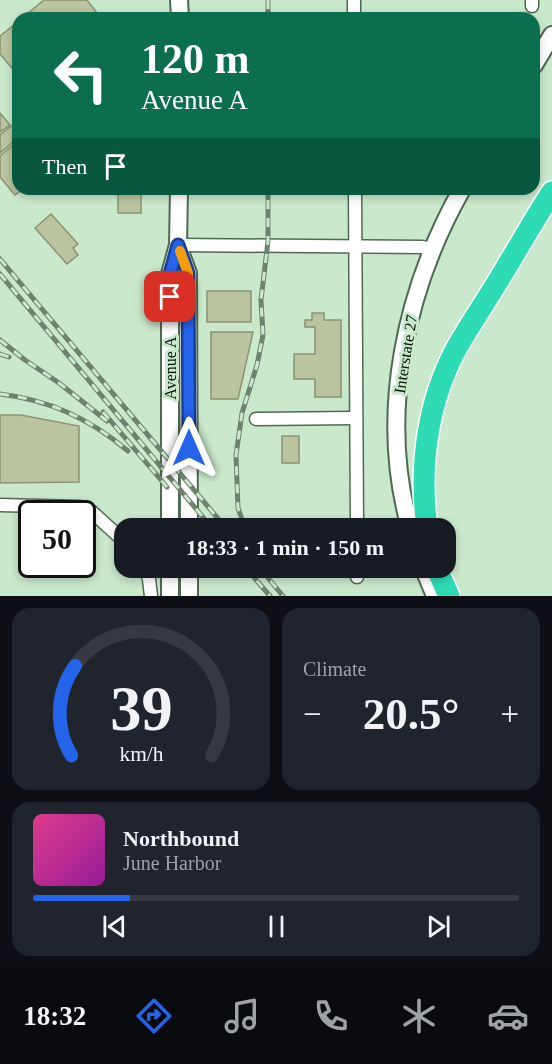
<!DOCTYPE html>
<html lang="en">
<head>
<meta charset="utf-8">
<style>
  :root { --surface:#171b24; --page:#20242c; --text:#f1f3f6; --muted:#9ea1a6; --line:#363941; --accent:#2563eb }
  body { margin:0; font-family:Georgia,serif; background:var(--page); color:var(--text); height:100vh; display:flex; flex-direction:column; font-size:22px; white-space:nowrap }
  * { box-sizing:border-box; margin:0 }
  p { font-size:20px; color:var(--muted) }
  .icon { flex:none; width:33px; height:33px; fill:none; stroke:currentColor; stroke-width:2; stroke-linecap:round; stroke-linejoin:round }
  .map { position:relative; height:596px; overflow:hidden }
  .sheet { display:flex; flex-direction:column; gap:12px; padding:12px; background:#0d0f14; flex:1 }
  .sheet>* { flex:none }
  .banner { position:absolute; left:12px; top:12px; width:528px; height:183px; border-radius:18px; box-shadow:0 3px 9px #0003; background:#0b6e4f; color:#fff; overflow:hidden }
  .speed { position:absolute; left:18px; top:500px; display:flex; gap:12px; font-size:30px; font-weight:700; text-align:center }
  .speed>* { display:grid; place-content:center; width:78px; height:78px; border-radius:50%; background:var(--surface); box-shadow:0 3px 9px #0003; line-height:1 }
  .speed .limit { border:3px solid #111; border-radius:9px; background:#fff; color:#111 }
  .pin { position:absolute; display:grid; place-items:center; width:51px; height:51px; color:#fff; margin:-26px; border-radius:12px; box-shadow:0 3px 9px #0006 }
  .me { position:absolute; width:66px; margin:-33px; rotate:0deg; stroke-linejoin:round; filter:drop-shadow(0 0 4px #0008) }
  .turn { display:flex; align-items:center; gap:21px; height:126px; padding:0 30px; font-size:27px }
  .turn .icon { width:78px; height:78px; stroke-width:2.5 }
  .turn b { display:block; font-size:42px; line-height:51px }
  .then { display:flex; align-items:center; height:57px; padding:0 30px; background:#0003; gap:12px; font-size:22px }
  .big { font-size:45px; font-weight:800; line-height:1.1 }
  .sheet .card { flex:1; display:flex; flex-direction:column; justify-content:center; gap:9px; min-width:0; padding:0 21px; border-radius:18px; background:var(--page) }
  .sheet .dial { align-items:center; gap:0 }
  .dial svg { height:156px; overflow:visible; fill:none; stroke:var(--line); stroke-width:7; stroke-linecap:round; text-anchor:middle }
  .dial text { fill:var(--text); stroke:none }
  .song { display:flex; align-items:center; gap:18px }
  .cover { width:72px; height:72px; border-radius:9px; background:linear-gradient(135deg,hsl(330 70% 55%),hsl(300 70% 35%)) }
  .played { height:6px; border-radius:3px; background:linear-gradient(90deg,var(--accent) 20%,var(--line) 20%) }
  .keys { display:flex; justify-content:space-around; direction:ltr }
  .heat { display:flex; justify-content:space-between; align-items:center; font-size:33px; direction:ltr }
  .sheet .tiles { flex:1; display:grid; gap:12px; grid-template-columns:1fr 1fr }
  .card:last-child { grid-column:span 2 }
  .trip { position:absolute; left:114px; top:518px; width:342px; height:60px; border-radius:18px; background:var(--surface); box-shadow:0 3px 9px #0003; font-weight:800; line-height:60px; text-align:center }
  .tabs { display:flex; height:96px; justify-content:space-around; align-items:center; background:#090b0e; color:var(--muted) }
  .tabs .icon { width:42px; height:42px }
  .tabs .current { color:var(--accent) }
  .tabs b { font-size:27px; color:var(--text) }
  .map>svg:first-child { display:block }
</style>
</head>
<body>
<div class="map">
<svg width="552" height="596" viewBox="0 0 552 596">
  <rect width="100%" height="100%" fill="#cae8cb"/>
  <g fill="#bbc4a0" stroke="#8b9371" stroke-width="1.5">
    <path d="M44,0H87L101,18H22Z"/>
    <path d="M18,22V75L0,54V36Z"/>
    <path d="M0,113L10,125L0,132Z"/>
    <path d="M15,123L18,127V138L0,153V135Z"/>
    <path d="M18,141V189H23L15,195L0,177V156Z"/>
    <rect x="118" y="193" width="23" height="20"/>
    <path d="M51,214L78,244L73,248L78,255L67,264L35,228Z"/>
    <rect x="207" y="291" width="44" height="31"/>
    <path d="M312,313H324V320H341V397H315V379H294V354H315V327H305V320H312Z"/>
    <path d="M211,332H253L238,399H211Z"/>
    <path d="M0,415H21L79,426V482L0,483Z"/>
    <rect x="282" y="436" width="17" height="27"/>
  </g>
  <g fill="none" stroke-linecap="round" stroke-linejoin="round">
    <g stroke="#506a51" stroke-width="15">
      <g id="street">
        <path d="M354,0V18"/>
        <path d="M532,6V0"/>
        <path d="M355,189L357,528"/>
        <path d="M178,245L422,247L432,249"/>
        <path d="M256,419L355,418"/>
        <path d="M0,505L80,507L92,512L124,541"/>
        <path d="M145,567L149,579L151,596"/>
        <path d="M357,567V577"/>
      </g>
    </g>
    <g stroke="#506a51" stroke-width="20">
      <g id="secondary">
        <path d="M179,0L180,18"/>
        <path d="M534,65L552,35"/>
        <path d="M178,246L188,273L189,528"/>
        <path d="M170,528V274L178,245L179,189"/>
        <path d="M410,528C378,414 405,290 462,189"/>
        <path d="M189,567V596"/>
        <path d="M423,567L435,596"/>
        <path d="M170,596V567"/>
      </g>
    </g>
    <g stroke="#fff" stroke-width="24">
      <g id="highway">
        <path d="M427,528C419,467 427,404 456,349C468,328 482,307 495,286C514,255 532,223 552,192"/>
        <path d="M436,567L449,596"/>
      </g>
    </g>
    <use href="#street" stroke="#fff" stroke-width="12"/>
    <use href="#secondary" stroke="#fff" stroke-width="16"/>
    <use href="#highway" stroke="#2ddcb4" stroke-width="21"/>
    <g stroke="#6e826f" stroke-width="5">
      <g id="rail">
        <path d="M268,0V18"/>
        <path d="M0,259L226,528"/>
        <path d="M0,274L212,528"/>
        <path d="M0,340L25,360L59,383L107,421"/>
        <path d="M0,354L9,357"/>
        <path d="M0,394C50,400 90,419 128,451"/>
        <path d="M103,412L167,487"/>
        <path d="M245,528L238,508L236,455L242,413L257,365L263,335L261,300L268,241V189"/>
        <path d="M245,567L270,596"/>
        <path d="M259,567L283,596"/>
      </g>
    </g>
    <use href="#rail" stroke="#cae8cb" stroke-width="3" stroke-dasharray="9" stroke-linecap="butt"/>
  </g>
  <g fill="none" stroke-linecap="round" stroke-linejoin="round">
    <g stroke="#184099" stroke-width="15">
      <path id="route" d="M170,297V274L178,245L188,273L189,448"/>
    </g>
    <use href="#route" stroke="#2563eb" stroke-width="10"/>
    <path stroke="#f59e0b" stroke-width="10" d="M180,251L188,273V302"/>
  </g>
  <g text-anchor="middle" stroke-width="6" stroke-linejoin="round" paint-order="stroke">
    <g font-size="16" fill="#061007" stroke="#cae8cb">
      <text transform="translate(405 354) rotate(-81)" y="6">Interstate 27</text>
      <text transform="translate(170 368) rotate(-90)" y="6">Avenue A</text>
    </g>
  </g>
</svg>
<div class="speed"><div class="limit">50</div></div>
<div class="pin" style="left:170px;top:297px;background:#d93025"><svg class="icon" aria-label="arrive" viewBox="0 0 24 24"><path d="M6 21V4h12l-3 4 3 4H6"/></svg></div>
<svg class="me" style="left:189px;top:448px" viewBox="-20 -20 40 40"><path d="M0-17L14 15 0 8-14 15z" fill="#2563eb" stroke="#fff" stroke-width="4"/></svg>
<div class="trip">18:33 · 1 min · 150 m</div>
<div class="banner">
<div class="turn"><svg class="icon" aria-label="left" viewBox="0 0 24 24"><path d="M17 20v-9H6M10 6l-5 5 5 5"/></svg><div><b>120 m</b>Avenue A</div></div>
<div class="then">Then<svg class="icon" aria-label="arrive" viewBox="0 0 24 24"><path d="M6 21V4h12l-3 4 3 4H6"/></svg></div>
</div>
</div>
<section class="sheet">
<div class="tiles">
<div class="card dial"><svg viewBox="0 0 100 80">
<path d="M14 69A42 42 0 1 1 86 69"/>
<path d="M14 69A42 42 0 0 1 16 23" stroke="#2563eb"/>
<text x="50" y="56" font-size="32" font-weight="700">39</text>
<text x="50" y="72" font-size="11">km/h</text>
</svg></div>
<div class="card"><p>Climate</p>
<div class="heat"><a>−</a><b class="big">20.5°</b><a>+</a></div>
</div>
<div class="card">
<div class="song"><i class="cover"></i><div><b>Northbound</b><p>June Harbor</p></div></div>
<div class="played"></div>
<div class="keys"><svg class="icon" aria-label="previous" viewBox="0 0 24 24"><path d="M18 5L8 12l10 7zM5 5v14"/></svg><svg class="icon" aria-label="pause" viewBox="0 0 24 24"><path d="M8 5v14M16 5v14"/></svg><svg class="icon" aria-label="next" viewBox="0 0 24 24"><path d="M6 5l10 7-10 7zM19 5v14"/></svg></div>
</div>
</div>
</section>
<nav class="tabs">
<b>18:32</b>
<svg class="icon current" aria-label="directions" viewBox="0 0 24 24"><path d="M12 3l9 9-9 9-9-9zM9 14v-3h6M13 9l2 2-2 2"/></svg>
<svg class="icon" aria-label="music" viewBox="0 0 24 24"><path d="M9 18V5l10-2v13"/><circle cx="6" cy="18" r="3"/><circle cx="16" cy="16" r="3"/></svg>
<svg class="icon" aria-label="phone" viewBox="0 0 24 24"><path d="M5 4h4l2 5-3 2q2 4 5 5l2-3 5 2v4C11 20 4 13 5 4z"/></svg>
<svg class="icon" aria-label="climate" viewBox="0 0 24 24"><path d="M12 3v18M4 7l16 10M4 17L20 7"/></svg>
<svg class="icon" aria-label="car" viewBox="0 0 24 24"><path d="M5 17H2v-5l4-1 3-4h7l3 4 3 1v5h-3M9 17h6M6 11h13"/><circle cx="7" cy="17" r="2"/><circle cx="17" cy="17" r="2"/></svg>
</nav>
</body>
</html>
